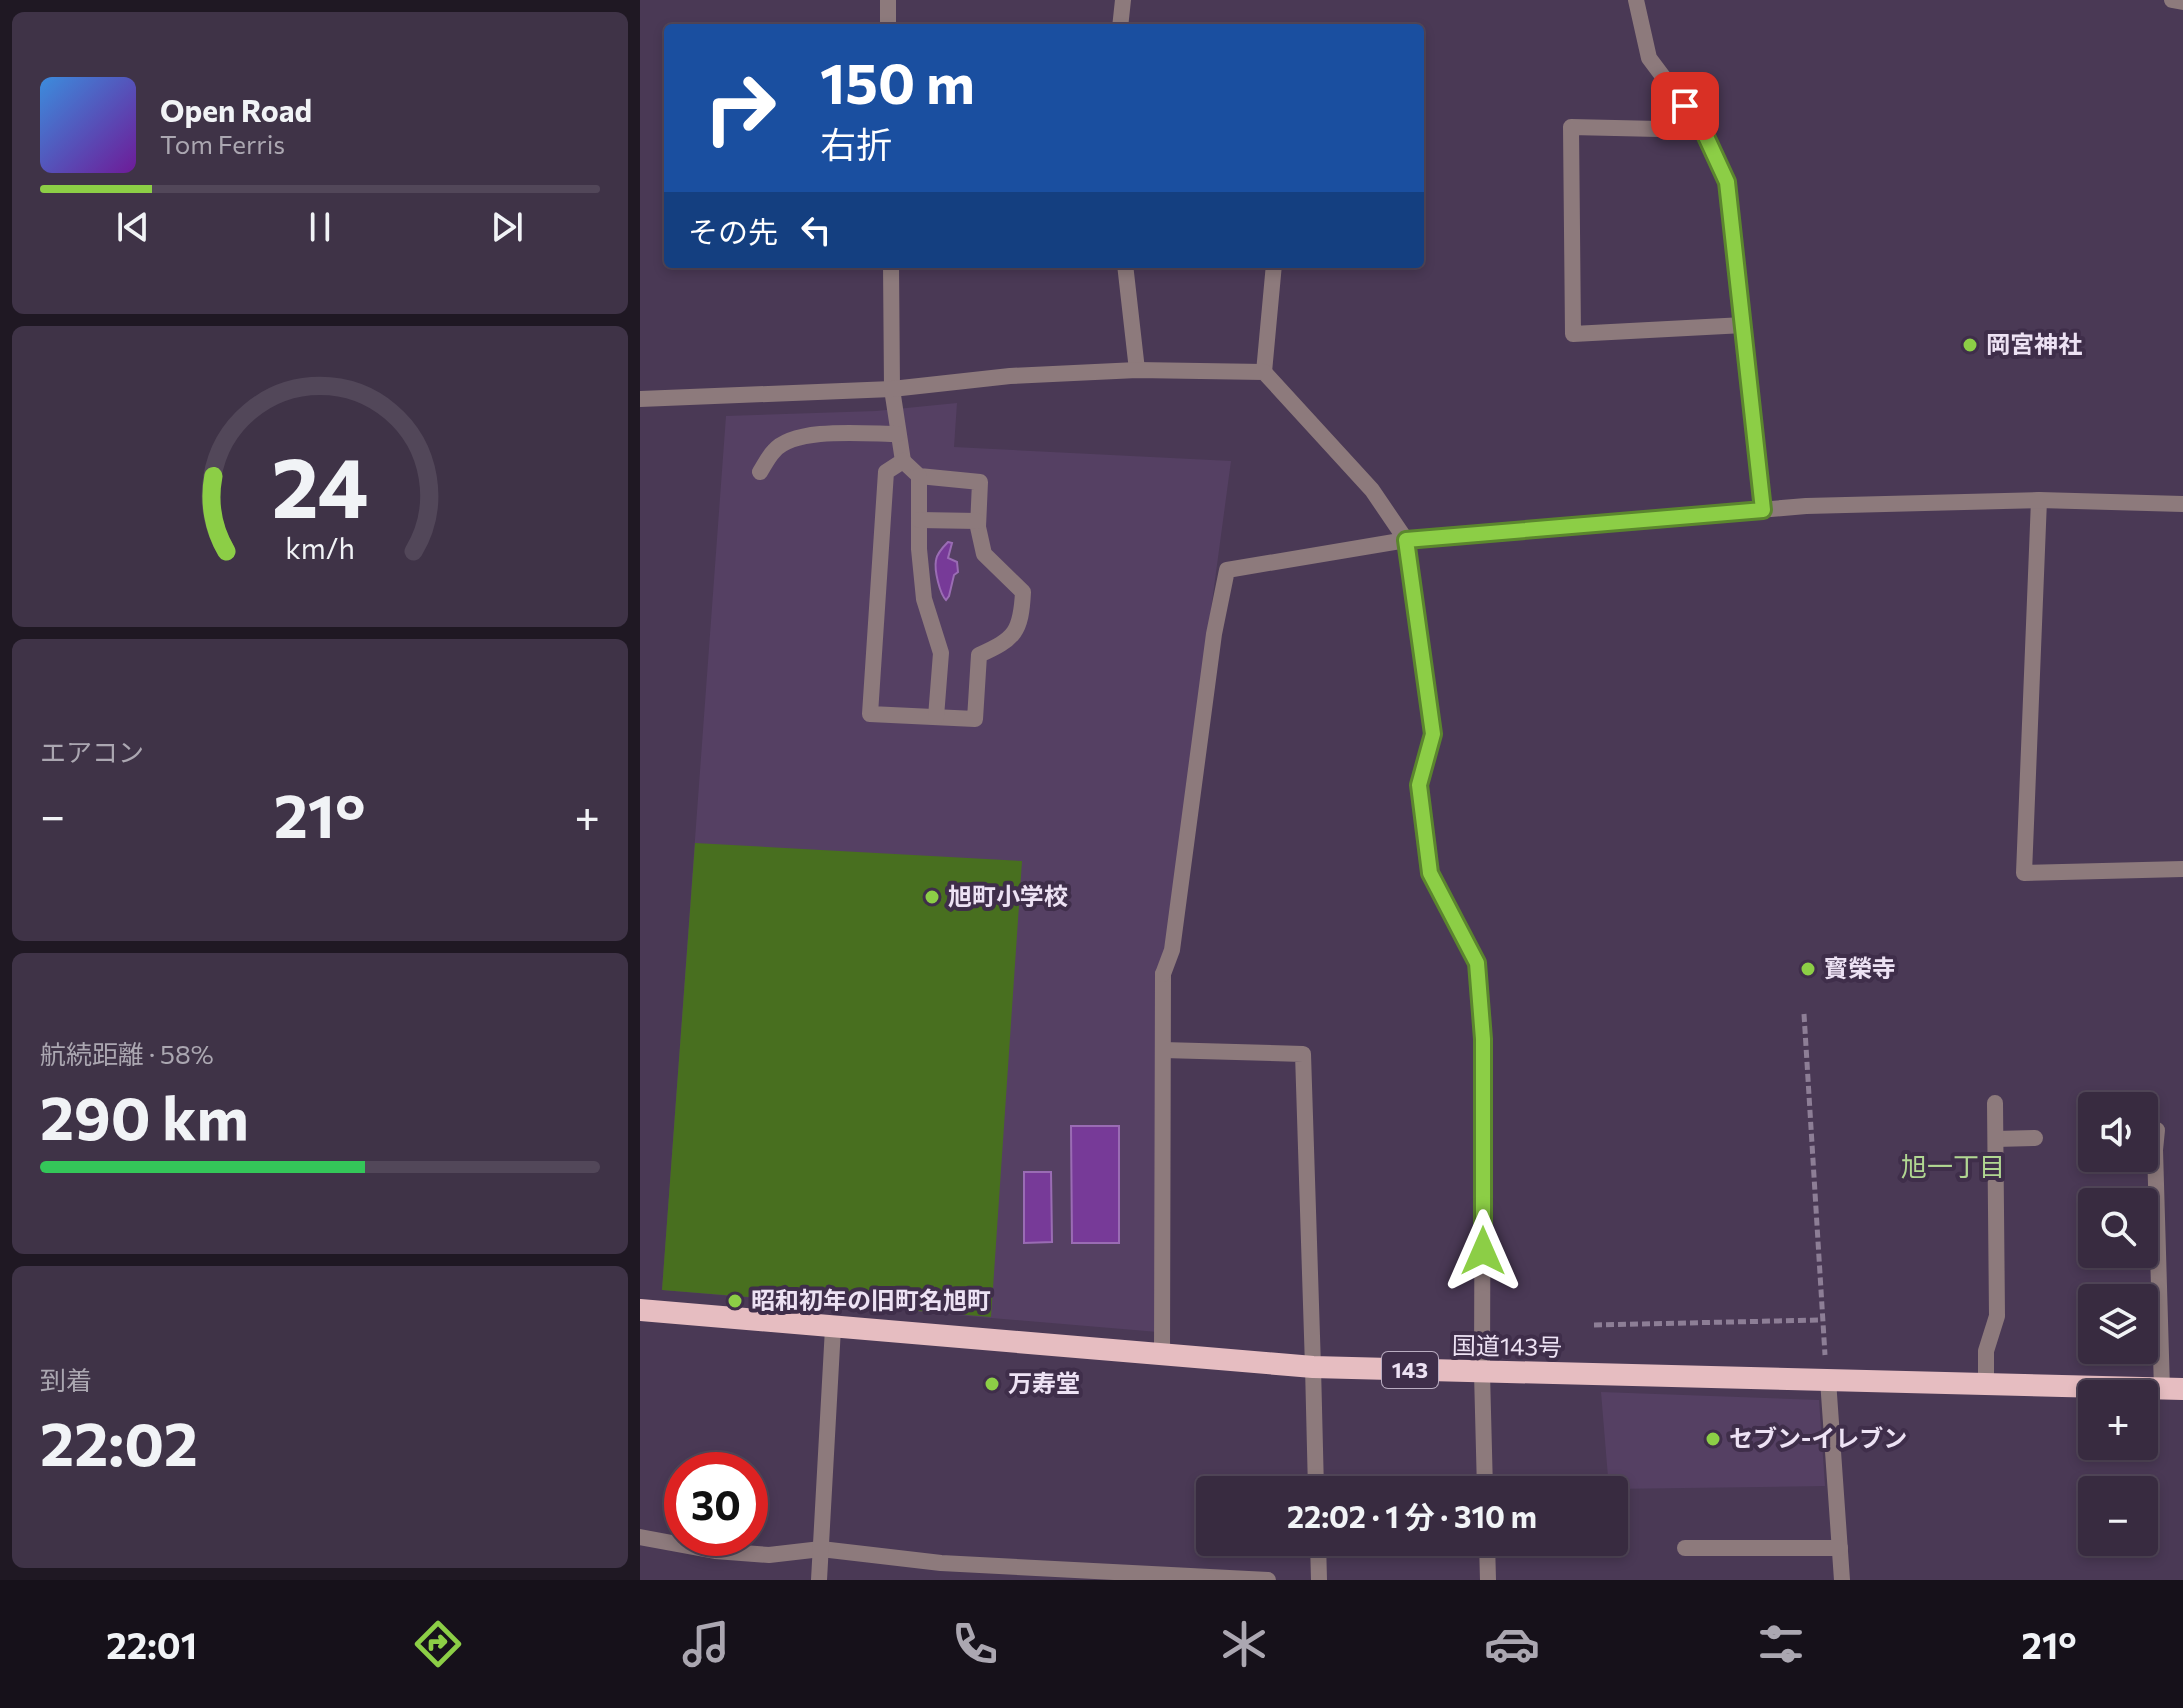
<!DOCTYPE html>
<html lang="ja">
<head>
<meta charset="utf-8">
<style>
  :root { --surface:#382b40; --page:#3f3347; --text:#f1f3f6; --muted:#aba7b1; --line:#524759; --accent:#8cce46 }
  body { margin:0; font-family:Commissioner,"Noto Sans JP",sans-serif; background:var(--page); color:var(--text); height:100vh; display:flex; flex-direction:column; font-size:30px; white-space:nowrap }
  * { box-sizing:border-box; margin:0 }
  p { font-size:26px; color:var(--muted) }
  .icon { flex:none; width:44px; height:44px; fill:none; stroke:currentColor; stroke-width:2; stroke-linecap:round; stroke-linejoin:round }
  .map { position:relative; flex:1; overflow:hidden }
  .side { display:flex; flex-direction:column; gap:12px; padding:12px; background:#1f1823; width:640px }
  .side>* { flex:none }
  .guide { position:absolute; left:24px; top:24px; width:760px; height:244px; border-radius:8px; box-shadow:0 4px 12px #0003,0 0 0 2px var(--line); background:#1a4fa0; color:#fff; overflow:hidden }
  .fabs { position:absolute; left:1438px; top:1092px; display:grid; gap:16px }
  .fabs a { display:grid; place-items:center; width:80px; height:80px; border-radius:8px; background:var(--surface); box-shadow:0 4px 12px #0003,0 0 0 2px var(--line); font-size:40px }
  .speed { position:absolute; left:24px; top:1452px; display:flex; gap:16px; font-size:40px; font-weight:700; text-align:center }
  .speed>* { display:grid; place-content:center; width:104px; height:104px; border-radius:50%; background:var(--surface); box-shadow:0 4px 12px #0003,0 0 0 2px var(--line); line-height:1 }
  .speed .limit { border:12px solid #d22; background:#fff; color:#111 }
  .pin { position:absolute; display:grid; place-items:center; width:68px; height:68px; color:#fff; margin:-34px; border-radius:16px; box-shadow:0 4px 12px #0006 }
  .me { position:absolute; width:88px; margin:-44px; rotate:0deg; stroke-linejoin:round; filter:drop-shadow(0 0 6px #0008) }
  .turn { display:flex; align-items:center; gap:28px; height:168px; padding:0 24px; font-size:36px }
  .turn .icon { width:104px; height:104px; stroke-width:2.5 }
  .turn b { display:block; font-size:56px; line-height:68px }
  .then { display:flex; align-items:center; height:76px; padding:0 24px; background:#0003; gap:16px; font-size:30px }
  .big { font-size:60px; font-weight:700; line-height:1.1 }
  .side .widget { flex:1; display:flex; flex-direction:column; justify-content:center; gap:12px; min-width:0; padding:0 28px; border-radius:12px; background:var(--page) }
  .side .dial { align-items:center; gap:0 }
  .dial svg { height:208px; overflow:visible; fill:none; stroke:var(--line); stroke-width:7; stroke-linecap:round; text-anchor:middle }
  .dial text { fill:var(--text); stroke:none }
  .song { display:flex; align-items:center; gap:24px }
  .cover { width:96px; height:96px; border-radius:12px; background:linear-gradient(135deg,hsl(210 70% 55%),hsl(280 70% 35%)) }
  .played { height:8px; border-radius:4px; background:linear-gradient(90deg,var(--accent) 20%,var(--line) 20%) }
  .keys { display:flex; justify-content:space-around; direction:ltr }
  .heat { display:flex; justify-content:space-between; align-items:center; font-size:44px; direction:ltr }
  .charge { height:12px; border-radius:6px; background:linear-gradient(90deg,#34c759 58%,var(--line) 0) }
  .trip { position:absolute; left:556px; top:1476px; width:432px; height:80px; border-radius:8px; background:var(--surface); box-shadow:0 4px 12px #0003,0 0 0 2px var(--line); font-weight:700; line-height:80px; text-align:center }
  .dock { display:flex; height:128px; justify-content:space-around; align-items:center; background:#16111a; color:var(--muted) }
  .dock .icon { width:56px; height:56px }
  .dock .current { color:var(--accent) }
  .dock b { font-size:36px; color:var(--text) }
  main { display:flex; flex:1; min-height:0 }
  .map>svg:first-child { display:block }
</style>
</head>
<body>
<main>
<section class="side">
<div class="widget">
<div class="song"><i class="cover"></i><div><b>Open Road</b><p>Tom Ferris</p></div></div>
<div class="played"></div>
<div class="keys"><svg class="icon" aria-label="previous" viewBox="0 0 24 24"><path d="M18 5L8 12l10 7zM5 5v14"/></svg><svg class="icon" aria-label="pause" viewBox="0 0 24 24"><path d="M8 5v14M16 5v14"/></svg><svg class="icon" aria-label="next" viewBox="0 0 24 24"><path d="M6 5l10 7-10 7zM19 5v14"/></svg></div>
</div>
<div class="widget dial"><svg viewBox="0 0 100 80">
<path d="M14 69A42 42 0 1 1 86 69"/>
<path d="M14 69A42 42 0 0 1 9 40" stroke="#8cce46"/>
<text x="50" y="56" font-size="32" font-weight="700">24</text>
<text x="50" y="72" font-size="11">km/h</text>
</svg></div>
<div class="widget"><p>エアコン</p>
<div class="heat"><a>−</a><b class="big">21°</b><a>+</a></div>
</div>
<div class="widget"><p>航続距離 · 58%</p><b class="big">290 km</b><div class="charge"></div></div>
<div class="widget"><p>到着</p><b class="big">22:02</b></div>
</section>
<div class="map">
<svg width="1543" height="1580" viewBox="0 0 1543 1580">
  <rect width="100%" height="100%" fill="#4a3955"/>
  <g fill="#554063">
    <path d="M317,403L314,447L591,461L525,951L518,1332L22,1290L86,416L236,411Z"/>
    <path d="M961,1392L1179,1400L1185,1486L969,1489Z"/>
  </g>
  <path fill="#486f1f" d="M55,843L382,861L351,1317L22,1290Z"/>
  <g fill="#773a98" stroke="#9a6cb4" stroke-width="2">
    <path d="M308,542L312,543L308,558L317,562L318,572L314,575L309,596L306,600C300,594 294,571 296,560C297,553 303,547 308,542Z"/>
    <path d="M431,1126H479V1243H432Z"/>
    <path d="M384,1172H411L412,1242L384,1243Z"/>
  </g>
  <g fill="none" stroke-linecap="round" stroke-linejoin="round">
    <g stroke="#8d7e96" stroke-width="5" stroke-dasharray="8 4" stroke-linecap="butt">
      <path d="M1164,1014L1185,1355"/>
      <path d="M954,1325L1181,1320"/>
    </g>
    <g stroke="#8d7a7c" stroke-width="16">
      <path d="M252,389L263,461"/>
      <path d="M263,461L279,476L340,482L338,527L344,554L383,592C381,632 375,639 339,655L335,719L230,714L246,472Z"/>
      <path d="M120,472C124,466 128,457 134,451C155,426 228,434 258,434"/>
      <path d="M279,476V549L284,599L301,653L296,717"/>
      <path d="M279,520L338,521"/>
      <path d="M523,1050L663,1054L673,1367"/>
      <path d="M522,1353L523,974"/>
    </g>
    <g stroke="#8d7a7c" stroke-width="16">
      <path d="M248,0V28"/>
      <path d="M996,0L1009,58L1063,130L1087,182L1123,510"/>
      <path d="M1532,0L1543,2"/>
      <path d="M480,28L483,0"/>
      <path d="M1063,130L931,127L933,334L1104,325"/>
      <path d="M251,264L252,389"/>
      <path d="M485,264L497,370"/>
      <path d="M624,372L634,264"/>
      <path d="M0,399L252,389L370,376L497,370L624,372L732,490L766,540L793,734L779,785L790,873L837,963L843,1039L842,1373L845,1490"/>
      <path d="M1399,500L1384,873L1543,869"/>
      <path d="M523,974L532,950L574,634L587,570L766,540L1166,506L1399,500L1543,504"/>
      <path d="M1356,1139L1395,1138"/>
      <path d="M1504,1150H1515L1522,1389"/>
      <path d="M1515,1150L1517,1130"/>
      <path d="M673,1367L676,1490"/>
      <path d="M1188,1380L1202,1580"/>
      <path d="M1346,1385V1351L1357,1316L1355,1103"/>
      <path d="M0,1537L75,1551L129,1555L181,1549L301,1563L628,1580"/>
      <path d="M678,1542L679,1580"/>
      <path d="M847,1542L848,1580"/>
      <path d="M1045,1548H1200"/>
      <path d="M179,1580L193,1328"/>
    </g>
    <path stroke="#e6bdc1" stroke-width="22" d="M0,1310L673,1367L1543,1389"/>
  </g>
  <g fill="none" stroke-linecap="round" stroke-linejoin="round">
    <g stroke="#5b862e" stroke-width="20">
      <path id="route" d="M843,1251V1039L837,963L790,873L779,785L793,734L766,540L1123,510L1087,182L1063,130L1045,106"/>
    </g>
    <use href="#route" stroke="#8cce46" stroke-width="14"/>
  </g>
  <g fill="#8cce46" stroke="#3f2e4a" stroke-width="3">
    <circle cx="1330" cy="345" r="8"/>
    <circle cx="292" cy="897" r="8"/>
    <circle cx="1168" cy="969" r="8"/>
    <circle cx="95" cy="1301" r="8"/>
    <circle cx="352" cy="1384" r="8"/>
    <circle cx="1073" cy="1439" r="8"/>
  </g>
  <g text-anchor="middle" stroke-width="8" stroke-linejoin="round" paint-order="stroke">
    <rect fill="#3f2e4a" stroke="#b9acc1" stroke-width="2" x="742" y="1352" width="56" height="36" rx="6"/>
    <g font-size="22" font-weight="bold" fill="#ede2f4">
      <text x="770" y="1378">143</text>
    </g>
    <g font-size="24" font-weight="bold" fill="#ede2f4" stroke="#3f2e4a" text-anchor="start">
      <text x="1346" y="353">岡宮神社</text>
      <text x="308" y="905">旭町小学校</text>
      <text x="1184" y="977">寳榮寺</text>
      <text x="111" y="1309">昭和初年の旧町名旭町</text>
      <text x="368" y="1392">万寿堂</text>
      <text x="1089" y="1447">セブン-イレブン</text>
    </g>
    <g font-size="24" fill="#ede2f4" stroke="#3f2e4a">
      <text transform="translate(867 1347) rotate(1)" y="8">国道143号</text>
    </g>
    <g font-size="26" fill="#b1d792" stroke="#3f2e4a">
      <text x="1313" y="1176">旭一丁目</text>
    </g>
  </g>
</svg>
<div class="fabs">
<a><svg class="icon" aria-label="sound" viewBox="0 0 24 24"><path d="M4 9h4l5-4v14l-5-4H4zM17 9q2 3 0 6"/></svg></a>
<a><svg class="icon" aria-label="search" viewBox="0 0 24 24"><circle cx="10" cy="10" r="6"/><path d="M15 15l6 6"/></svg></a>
<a><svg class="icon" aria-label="layers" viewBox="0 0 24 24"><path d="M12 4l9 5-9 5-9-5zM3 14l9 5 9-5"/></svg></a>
<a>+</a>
<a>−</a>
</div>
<div class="speed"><div class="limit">30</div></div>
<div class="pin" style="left:1045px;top:106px;background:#d93025"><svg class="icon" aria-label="arrive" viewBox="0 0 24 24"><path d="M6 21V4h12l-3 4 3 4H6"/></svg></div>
<svg class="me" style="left:843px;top:1251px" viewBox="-20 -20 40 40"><path d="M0-17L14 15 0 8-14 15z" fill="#8cce46" stroke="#fff" stroke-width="4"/></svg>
<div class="trip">22:02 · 1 分 · 310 m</div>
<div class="guide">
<div class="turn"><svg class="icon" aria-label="right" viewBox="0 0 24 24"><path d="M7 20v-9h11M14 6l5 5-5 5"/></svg><div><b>150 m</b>右折</div></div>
<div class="then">その先<svg class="icon" aria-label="left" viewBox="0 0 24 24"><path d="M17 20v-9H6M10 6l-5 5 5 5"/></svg></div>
</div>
</div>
</main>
<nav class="dock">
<b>22:01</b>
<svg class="icon current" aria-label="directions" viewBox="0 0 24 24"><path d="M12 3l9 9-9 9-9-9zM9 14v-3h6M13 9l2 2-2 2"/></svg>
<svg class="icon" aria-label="music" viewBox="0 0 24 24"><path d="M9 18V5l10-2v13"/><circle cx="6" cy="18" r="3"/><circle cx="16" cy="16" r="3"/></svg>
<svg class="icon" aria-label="phone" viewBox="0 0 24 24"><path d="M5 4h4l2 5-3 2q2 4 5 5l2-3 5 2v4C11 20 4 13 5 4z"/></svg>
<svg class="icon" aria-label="climate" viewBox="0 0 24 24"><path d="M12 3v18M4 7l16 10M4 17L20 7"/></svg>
<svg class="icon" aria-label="car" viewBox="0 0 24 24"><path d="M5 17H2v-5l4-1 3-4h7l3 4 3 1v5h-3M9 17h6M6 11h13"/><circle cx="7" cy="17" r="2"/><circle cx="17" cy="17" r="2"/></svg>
<svg class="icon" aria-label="filters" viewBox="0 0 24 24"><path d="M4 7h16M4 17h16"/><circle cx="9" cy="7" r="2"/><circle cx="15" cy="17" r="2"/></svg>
<b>21°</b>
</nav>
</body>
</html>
